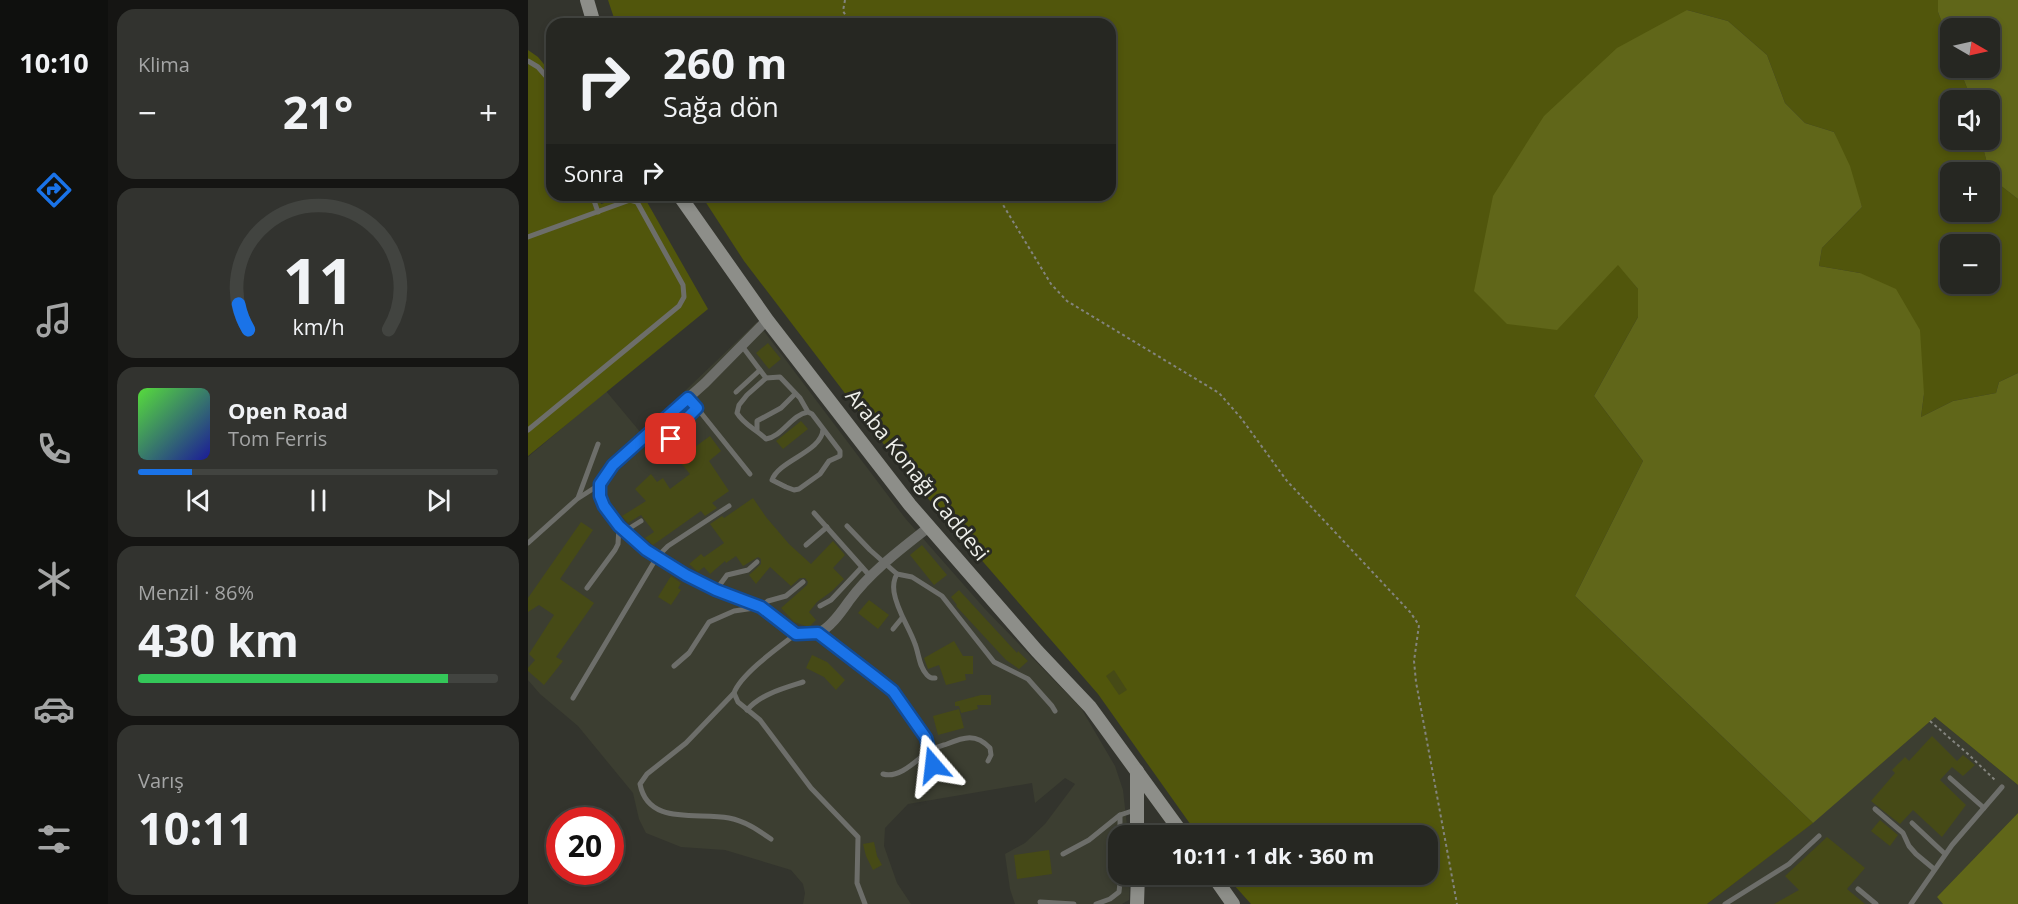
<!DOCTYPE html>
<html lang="tr">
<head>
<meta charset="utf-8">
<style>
  :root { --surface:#262722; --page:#32332f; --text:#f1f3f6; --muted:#a4a5a5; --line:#424440; --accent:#1a73e8 }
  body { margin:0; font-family:"Open Sans",sans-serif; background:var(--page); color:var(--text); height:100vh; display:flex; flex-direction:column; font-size:22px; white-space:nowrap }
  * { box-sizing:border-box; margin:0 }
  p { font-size:20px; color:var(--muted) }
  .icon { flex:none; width:33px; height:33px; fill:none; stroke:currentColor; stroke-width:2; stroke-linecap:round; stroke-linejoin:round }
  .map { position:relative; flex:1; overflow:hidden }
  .sheet { display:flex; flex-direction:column; gap:9px; padding:9px; background:#151513; width:420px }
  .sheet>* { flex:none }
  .hud { position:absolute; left:18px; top:18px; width:570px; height:183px; border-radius:18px; box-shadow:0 3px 9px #0003,0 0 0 2px var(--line); background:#262722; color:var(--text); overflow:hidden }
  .needle { width:39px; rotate:99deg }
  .tools { position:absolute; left:1412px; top:18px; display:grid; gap:12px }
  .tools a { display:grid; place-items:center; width:60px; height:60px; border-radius:12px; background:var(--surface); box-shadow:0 3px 9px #0003,0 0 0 2px var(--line); font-size:30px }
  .speed { position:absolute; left:18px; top:807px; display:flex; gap:12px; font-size:30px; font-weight:700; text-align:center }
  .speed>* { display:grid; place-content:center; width:78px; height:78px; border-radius:50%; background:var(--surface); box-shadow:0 3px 9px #0003,0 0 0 2px var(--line); line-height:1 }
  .speed .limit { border:9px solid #d22; background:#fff; color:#111 }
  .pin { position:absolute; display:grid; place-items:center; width:51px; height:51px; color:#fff; margin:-26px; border-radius:12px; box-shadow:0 3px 9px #0006 }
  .me { position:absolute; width:66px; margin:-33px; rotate:343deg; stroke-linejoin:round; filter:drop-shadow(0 0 4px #0008) }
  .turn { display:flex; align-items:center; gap:21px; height:126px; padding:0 18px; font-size:27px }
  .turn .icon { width:78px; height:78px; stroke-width:2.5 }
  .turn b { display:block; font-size:42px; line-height:51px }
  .then { display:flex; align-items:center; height:57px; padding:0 18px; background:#0003; gap:12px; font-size:22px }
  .big { font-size:45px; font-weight:700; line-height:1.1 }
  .sheet .card { flex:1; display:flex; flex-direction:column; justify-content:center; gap:9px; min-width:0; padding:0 21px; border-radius:18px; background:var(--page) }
  .sheet .dial { align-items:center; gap:0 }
  .dial svg { height:156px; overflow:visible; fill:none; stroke:var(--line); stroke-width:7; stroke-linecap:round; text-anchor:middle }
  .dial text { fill:var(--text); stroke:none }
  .song { display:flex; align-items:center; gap:18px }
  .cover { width:72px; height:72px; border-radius:9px; background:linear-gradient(135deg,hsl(110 70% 55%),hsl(240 70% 35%)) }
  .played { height:6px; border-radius:3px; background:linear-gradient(90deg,var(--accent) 15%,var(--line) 15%) }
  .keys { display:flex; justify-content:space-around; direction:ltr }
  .heat { display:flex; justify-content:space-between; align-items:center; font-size:33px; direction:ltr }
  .charge { height:9px; border-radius:4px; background:linear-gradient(90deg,#34c759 86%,var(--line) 0) }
  .trip { position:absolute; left:580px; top:825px; width:330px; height:60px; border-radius:18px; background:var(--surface); box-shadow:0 3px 9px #0003,0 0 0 2px var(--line); font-weight:700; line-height:60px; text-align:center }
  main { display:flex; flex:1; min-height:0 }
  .menu { display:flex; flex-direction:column; width:108px; justify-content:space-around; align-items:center; background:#0f100e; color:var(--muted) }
  .menu .icon { width:42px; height:42px }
  .menu .on { color:var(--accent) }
  .menu b { font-size:27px; color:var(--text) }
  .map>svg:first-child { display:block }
</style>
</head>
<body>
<main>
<nav class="menu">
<b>10:10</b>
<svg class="icon on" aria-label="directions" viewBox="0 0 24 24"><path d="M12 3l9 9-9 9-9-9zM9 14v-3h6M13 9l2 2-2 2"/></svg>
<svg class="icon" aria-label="music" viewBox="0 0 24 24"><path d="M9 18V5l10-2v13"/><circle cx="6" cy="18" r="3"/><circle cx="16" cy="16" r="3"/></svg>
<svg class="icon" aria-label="phone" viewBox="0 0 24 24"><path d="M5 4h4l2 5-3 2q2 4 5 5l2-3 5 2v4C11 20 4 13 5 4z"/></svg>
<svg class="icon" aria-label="climate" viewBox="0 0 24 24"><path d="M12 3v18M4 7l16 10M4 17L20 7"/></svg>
<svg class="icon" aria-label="car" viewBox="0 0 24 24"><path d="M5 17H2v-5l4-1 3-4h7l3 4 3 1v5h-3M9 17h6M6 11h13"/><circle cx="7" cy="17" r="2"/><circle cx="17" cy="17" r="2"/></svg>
<svg class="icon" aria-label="filters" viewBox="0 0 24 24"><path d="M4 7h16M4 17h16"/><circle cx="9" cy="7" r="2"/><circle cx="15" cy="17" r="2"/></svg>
</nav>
<section class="sheet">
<div class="card"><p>Klima</p>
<div class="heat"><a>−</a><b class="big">21°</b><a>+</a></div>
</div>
<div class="card dial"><svg viewBox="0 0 100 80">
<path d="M14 69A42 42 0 1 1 86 69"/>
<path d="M14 69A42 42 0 0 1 9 56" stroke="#1a73e8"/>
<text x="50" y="56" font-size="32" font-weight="700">11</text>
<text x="50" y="72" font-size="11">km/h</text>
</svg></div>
<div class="card">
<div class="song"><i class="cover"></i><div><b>Open Road</b><p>Tom Ferris</p></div></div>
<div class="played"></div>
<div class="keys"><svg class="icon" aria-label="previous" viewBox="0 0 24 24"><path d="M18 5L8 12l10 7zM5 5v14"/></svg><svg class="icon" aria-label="pause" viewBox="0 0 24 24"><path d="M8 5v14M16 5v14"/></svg><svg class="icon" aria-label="next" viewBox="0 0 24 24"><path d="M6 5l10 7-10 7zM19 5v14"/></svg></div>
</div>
<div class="card"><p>Menzil · 86%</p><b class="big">430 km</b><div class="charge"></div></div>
<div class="card"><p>Varış</p><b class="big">10:11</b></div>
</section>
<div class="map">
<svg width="1490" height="904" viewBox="0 0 1490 904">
  <rect width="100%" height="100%" fill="#33342d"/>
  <g fill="#3c3e31">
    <path d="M229,322L377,518L457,609L553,708L587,766L595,790L600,835L591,836V874L602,875L601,900L594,904H487L482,889L477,854L497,843L517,824L547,784L537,778L507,803L504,783L380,804L357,828L356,846L369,883L383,904H275L277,893L275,884L263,870L197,850L153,847L118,833L111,819L105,793L50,726L12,694L0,680V457L78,391L113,433Z"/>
    <path d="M1407,717L1490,785V813L1409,897L1415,904H1179L1285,822Z"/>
  </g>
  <g fill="#51560c" fill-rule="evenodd">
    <path d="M80,0H1410V12L1422,43V68H1431L1444,100H1422V140H1453L1463,178L1490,199V373L1471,382L1468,393L1425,401L1393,417L1396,394L1332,273L1291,266L1294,248L1334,207L1306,132L1277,123L1257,103L1239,55L1200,21L1159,10L1091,265L1110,289V317L1066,396L1115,461L1047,596L1285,823L1179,904H723L697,875L900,874V836L670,835L570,694L377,472L216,261L173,195H582V24H88ZM1422,172H1461V212H1422ZM1422,244H1461V284H1422Z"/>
    <path d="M0,50L10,57L24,74V195H70L73,204L102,195H115L180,309L0,456Z"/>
  </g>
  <g fill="#606619">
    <path d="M1410,0H1490V199L1463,178L1453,140H1461V100H1444L1431,68H1461V28H1422V43L1410,12Z"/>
    <path d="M1159,10L1200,21L1239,55L1257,103L1277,123L1306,132L1322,166L1334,207L1294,248L1291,266L1332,273L1368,289L1392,330L1396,394L1393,417L1425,401L1468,393L1471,382L1490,373V785L1407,717L1285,823L1047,596L1115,461L1066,396L1110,317V289L1090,265L1029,330L979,324L946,291L965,196L1016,116L1089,48Z"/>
    <path d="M1490,813V904H1415L1409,897Z"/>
  </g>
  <g fill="#464a16">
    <path d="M240,343L253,359L241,369L228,353Z"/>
    <path d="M273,421L280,429L255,449L248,441Z"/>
    <path d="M182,436L193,451L181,461L201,491L184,503L189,508L177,516L173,511L125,545L117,538L126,532L113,515L100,523L94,516L118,501L107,489L123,474L129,482L135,478L142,489L162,474L152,462L162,454L160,452Z"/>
    <path d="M225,498L238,517L261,544L283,564L305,541L317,555L305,568L316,579L304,591L289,602L281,612L288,620L281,627L266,622L253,608L279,585L280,582L277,578H272L263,586L242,567L228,584L221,575L233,564V559L230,557L215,566L208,556L198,563L197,561L182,574L176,567L170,572L161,564L173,554L176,557L196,543L182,524L194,516L196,518Z"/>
    <path d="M53,522L65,530L32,579L66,603L28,657L35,661L16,685L0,671V668L7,660L1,654L26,615L11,605L0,612V598Z"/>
    <path d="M394,545L419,575L406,585L382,555Z"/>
    <path d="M143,576L153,583L150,588L153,590L143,605L130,597Z"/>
    <path d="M431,590L489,653L490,651L500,661L491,669L478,660L428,606L429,605L423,597Z"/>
    <path d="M341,600L361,615L350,629L330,613Z"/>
    <path d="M426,641L435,656H445V674H437L438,680L418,685L411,665L400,669L396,658Z"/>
    <path d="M284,655L299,662L317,680L308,690L296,677L278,668Z"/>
    <path d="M586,670L599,690L591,695L578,676Z"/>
    <path d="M453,695H463V705H449L450,709L433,713L431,706H427V702Z"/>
    <path d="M431,709L436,728L410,735L405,716Z"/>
    <path d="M1404,736L1429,761L1435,755L1447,765L1435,776L1424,767L1412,780L1438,805L1414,837L1385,810L1372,824L1343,801L1367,773L1364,770L1377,757L1381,761Z"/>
    <path d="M1352,820L1370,835L1362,846L1343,831Z"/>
    <path d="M1299,837L1337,868L1319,889L1337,904H1246L1271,890L1257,876Z"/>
    <path d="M346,842L349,856L354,865L345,870L338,856L335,844Z"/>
    <path d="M521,850L524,874L489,879L486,855Z"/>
  </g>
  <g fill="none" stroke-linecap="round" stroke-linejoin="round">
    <g stroke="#83847e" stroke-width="2" stroke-dasharray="3 3" stroke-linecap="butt">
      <path d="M317,0L315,11L323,24"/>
      <path d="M469,195L523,284L539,301L691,393L713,418L759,481L882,612L891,625L886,661L888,682L929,904"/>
      <path d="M1402,721L1440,754L1468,781"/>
    </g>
    <g stroke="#6d6e6a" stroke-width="5">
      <path d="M0,61L10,67L24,83"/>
      <path d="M64,195L70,212"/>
      <path d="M0,237L102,200L109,202L155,285L156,297L151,306L0,430"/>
      <path d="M214,346L238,378"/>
      <path d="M208,392L232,370"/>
      <path d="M161,398L222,474"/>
      <path d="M280,412C263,415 255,436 238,439C228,429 216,425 209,413L211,405L219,395L238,378L252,377L272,398L280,412L284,414L312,451V456L301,461L292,474L271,489L266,490L258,487L244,480C251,460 294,452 295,429"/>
      <path d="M229,430V421L253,408L267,394"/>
      <path d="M132,455L154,423L169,408"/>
      <path d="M50,498L70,444"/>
      <path d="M286,513L342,576"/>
      <path d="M319,526L342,550L369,574L384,577L414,596L466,662L500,679L524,706L527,711"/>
      <path d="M97,531L113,521"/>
      <path d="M0,543L49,499L71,485"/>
      <path d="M278,545L299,527"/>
      <path d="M369,574C366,579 365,585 366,592C369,611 381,627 387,644C391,654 391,667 399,675C402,678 403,678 407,678"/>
      <path d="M59,588L87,550L90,544L91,527"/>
      <path d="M188,590L199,575L220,570L229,562"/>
      <path d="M292,606L303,600L334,567"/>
      <path d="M365,629L374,618"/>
      <path d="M291,633L365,691L398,738L409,779"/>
      <path d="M268,634C251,647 213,674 206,693L210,702L232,720L283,788L330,837L329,883L337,904"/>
      <path d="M146,666L161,653L181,622L206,611L233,607L240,601L258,596L275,582"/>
      <path d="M206,693L158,743L119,774L112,784C120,826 169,812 201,818C217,821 230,830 243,839"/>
      <path d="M45,698L129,557L140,546L201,506"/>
      <path d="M219,710C233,694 256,688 275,682"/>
      <path d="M355,774C371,779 389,760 401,751C406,748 413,746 419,744C436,737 448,733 462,748L463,755L460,761"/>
      <path d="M1422,778L1456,808"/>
      <path d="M1347,809L1375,833L1381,846L1388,854L1406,869"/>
      <path d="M592,815V836"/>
      <path d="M1384,823L1417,854"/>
      <path d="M535,854L561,840L592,815L607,810"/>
      <path d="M1330,889L1348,904"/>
      <path d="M512,902L546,904"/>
      <path d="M568,904L582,899L591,892L593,874"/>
      <path d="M1197,904L1261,864L1291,836"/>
      <path d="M1383,904L1424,845L1474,787"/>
    </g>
    <path stroke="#6d6e6a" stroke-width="10" d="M239,320L177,383L85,465C81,470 75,477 72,484C69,496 77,507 84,517C120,563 178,584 230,606C251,615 263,640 289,633C301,630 314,611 321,601C342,572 373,549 401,527"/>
    <g stroke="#8d8e89" stroke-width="14">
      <path d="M59,0L66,24"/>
      <path d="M151,195L239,320L382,505L509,651L562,707L656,836"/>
      <path d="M609,771V836"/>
      <path d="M684,874L705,904"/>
      <path d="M609,904L610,874"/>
    </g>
  </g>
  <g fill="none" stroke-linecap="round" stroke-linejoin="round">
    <g stroke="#114b97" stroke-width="15">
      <path id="route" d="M143,439L154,423L169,408L160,398L85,465L72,484V496L76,506L91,526L118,550L158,575L188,590L233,607L268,634L290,633L346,676L365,691L398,738L405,765"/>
    </g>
    <use href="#route" stroke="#1a73e8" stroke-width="10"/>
  </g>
  <g text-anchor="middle" stroke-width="6" stroke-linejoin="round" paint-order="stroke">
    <g font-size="21" fill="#eff0eb" stroke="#292a24">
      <text transform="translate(389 475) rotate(51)" y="7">Araba Konağı Caddesi</text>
    </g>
  </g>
</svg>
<div class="tools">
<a><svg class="needle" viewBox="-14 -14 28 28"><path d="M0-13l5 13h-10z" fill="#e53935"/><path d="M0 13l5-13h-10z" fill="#a4a5a5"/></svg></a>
<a><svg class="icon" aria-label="sound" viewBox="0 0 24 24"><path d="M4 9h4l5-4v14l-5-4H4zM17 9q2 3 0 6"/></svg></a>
<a>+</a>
<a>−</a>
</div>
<div class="speed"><div class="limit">20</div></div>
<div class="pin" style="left:143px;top:439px;background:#d93025"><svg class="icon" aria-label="arrive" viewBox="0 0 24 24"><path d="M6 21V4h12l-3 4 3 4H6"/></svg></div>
<svg class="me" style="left:405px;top:765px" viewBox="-20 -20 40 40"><path d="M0-17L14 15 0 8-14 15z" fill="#1a73e8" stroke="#fff" stroke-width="4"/></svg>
<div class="trip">10:11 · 1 dk · 360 m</div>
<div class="hud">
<div class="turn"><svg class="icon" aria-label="right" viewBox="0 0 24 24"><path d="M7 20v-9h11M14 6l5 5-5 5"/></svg><div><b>260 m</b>Sağa dön</div></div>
<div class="then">Sonra<svg class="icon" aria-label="right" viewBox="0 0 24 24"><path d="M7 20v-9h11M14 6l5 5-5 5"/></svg></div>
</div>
</div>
</main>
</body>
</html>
